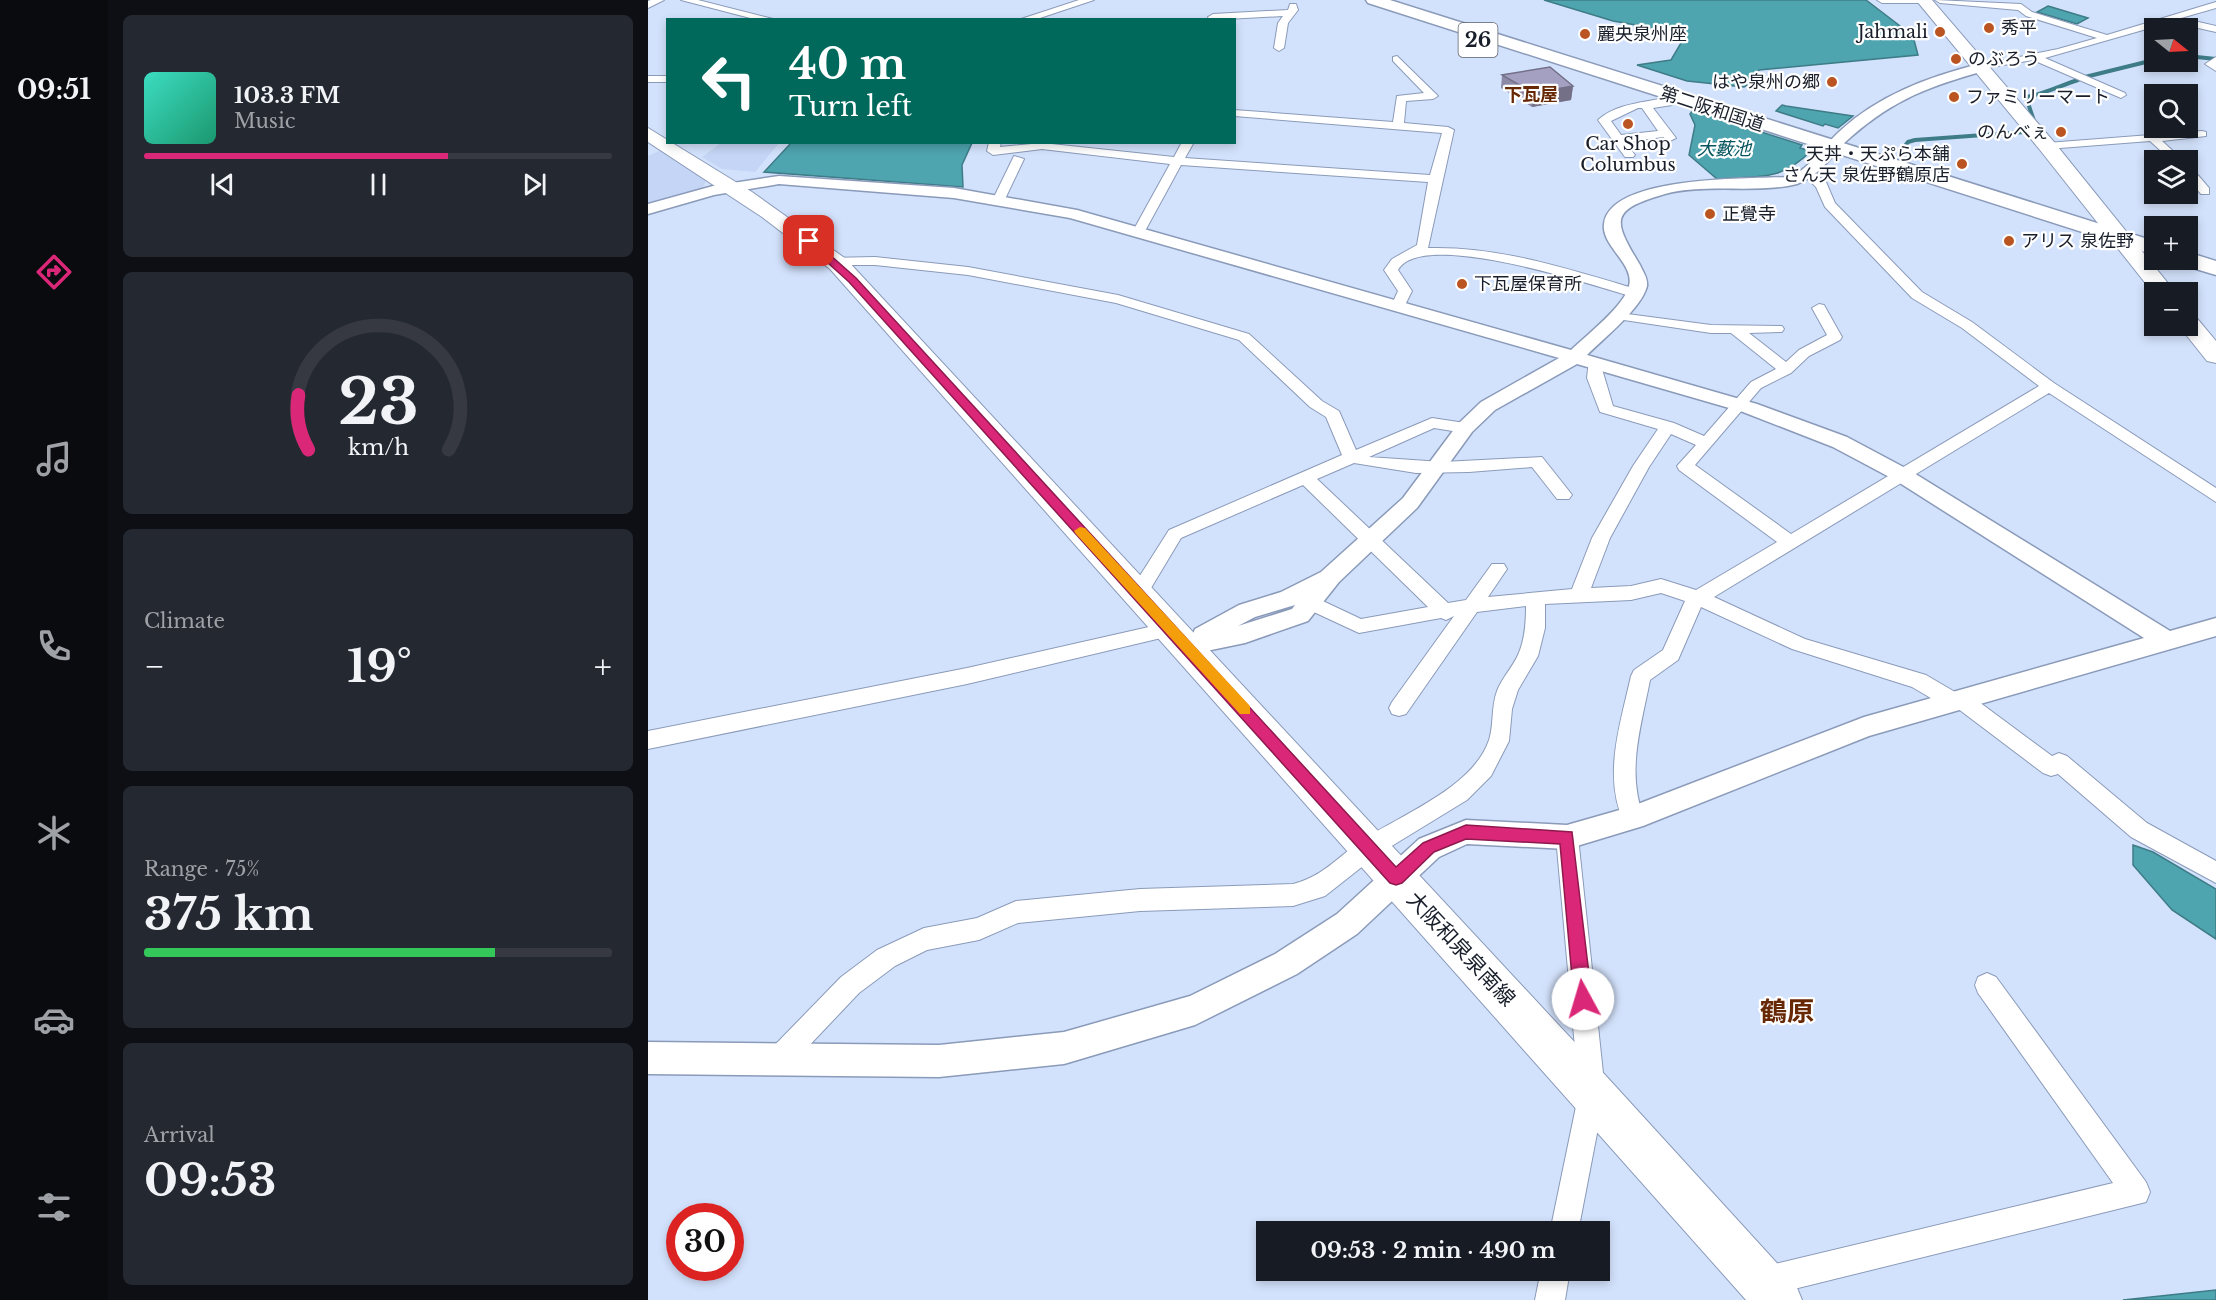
<!DOCTYPE html>
<html lang="en">
<head>
<meta charset="utf-8">
<style>
  :root { --surface:#171b24; --page:#242831; --text:#f1f3f6; --muted:#9ea1a6; --line:#363941; --accent:#db2777 }
  body { margin:0; font-family:"Libre Baskerville","Noto Sans JP",serif; background:var(--page); color:var(--text); height:100vh; display:flex; flex-direction:column; font-size:22px; white-space:nowrap }
  * { box-sizing:border-box; margin:0 }
  p { font-size:20px; color:var(--muted) }
  .icon { flex:none; width:33px; height:33px; fill:none; stroke:currentColor; stroke-width:2; stroke-linecap:round; stroke-linejoin:round }
  .map { position:relative; flex:1; overflow:hidden }
  .details { display:flex; flex-direction:column; gap:15px; padding:15px; background:#0d0f14; width:540px }
  .details>* { flex:none }
  .top-card { position:absolute; left:18px; top:18px; width:570px; height:126px; border-radius:0px; box-shadow:0 3px 9px #0003; background:#00695c; color:#fff; overflow:hidden }
  .needle { width:39px; rotate:108deg }
  .tools { position:absolute; left:1496px; top:18px; display:grid; gap:12px }
  .tools a { display:grid; place-items:center; width:54px; height:54px; border-radius:0px; background:var(--surface); box-shadow:0 3px 9px #0003; font-size:30px }
  .speed { position:absolute; left:18px; top:1203px; display:flex; gap:12px; font-size:30px; font-weight:700; text-align:center }
  .speed>* { display:grid; place-content:center; width:78px; height:78px; border-radius:50%; background:var(--surface); box-shadow:0 3px 9px #0003; line-height:1 }
  .speed .limit { border:9px solid #d22; background:#fff; color:#111 }
  .pin { position:absolute; display:grid; place-items:center; width:51px; height:51px; color:#fff; margin:-26px; border-radius:12px; box-shadow:0 3px 9px #0006 }
  .me { position:absolute; width:66px; margin:-33px; rotate:354deg; stroke-linejoin:round; filter:drop-shadow(0 0 4px #0008) }
  .turn { display:flex; align-items:center; gap:21px; height:126px; padding:0 24px; font-size:27px }
  .turn .icon { width:78px; height:78px; stroke-width:2.5 }
  .turn b { display:block; font-size:42px; line-height:51px }
  .big { font-size:45px; font-weight:700; line-height:1.1 }
  .details .card { flex:1; display:flex; flex-direction:column; justify-content:center; gap:9px; min-width:0; padding:0 21px; border-radius:9px; background:var(--page) }
  .details .dial { align-items:center; gap:0 }
  .dial svg { height:156px; overflow:visible; fill:none; stroke:var(--line); stroke-width:7; stroke-linecap:round; text-anchor:middle }
  .dial text { fill:var(--text); stroke:none }
  .song { display:flex; align-items:center; gap:18px }
  .cover { width:72px; height:72px; border-radius:9px; background:linear-gradient(135deg,hsl(170 70% 55%),hsl(160 70% 35%)) }
  .played { height:6px; border-radius:3px; background:linear-gradient(90deg,var(--accent) 65%,var(--line) 65%) }
  .keys { display:flex; justify-content:space-around; direction:ltr }
  .heat { display:flex; justify-content:space-between; align-items:center; font-size:33px; direction:ltr }
  .charge { height:9px; border-radius:4px; background:linear-gradient(90deg,#34c759 75%,var(--line) 0) }
  .trip { position:absolute; left:608px; top:1221px; width:354px; height:60px; border-radius:0px; background:var(--surface); box-shadow:0 3px 9px #0003; font-weight:700; line-height:60px; text-align:center }
  main { display:flex; flex:1; min-height:0 }
  .tab-bar { display:flex; flex-direction:column; width:108px; justify-content:space-around; align-items:center; background:#090b0e; color:var(--muted) }
  .tab-bar .icon { width:42px; height:42px }
  .tab-bar .current { color:var(--accent) }
  .tab-bar b { font-size:27px; color:var(--text) }
  .map>svg:first-child { display:block }
</style>
</head>
<body>
<main>
<nav class="tab-bar">
<b>09:51</b>
<svg class="icon current" aria-label="directions" viewBox="0 0 24 24"><path d="M12 3l9 9-9 9-9-9zM9 14v-3h6M13 9l2 2-2 2"/></svg>
<svg class="icon" aria-label="music" viewBox="0 0 24 24"><path d="M9 18V5l10-2v13"/><circle cx="6" cy="18" r="3"/><circle cx="16" cy="16" r="3"/></svg>
<svg class="icon" aria-label="phone" viewBox="0 0 24 24"><path d="M5 4h4l2 5-3 2q2 4 5 5l2-3 5 2v4C11 20 4 13 5 4z"/></svg>
<svg class="icon" aria-label="climate" viewBox="0 0 24 24"><path d="M12 3v18M4 7l16 10M4 17L20 7"/></svg>
<svg class="icon" aria-label="car" viewBox="0 0 24 24"><path d="M5 17H2v-5l4-1 3-4h7l3 4 3 1v5h-3M9 17h6M6 11h13"/><circle cx="7" cy="17" r="2"/><circle cx="17" cy="17" r="2"/></svg>
<svg class="icon" aria-label="filters" viewBox="0 0 24 24"><path d="M4 7h16M4 17h16"/><circle cx="9" cy="7" r="2"/><circle cx="15" cy="17" r="2"/></svg>
</nav>
<section class="details">
<div class="card">
<div class="song"><i class="cover"></i><div><b>103.3 FM</b><p>Music</p></div></div>
<div class="played"></div>
<div class="keys"><svg class="icon" aria-label="previous" viewBox="0 0 24 24"><path d="M18 5L8 12l10 7zM5 5v14"/></svg><svg class="icon" aria-label="pause" viewBox="0 0 24 24"><path d="M8 5v14M16 5v14"/></svg><svg class="icon" aria-label="next" viewBox="0 0 24 24"><path d="M6 5l10 7-10 7zM19 5v14"/></svg></div>
</div>
<div class="card dial"><svg viewBox="0 0 100 80">
<path d="M14 69A42 42 0 1 1 86 69"/>
<path d="M14 69A42 42 0 0 1 9 41" stroke="#db2777"/>
<text x="50" y="56" font-size="32" font-weight="700">23</text>
<text x="50" y="72" font-size="11">km/h</text>
</svg></div>
<div class="card"><p>Climate</p>
<div class="heat"><a>−</a><b class="big">19°</b><a>+</a></div>
</div>
<div class="card"><p>Range · 75%</p><b class="big">375 km</b><div class="charge"></div></div>
<div class="card"><p>Arrival</p><b class="big">09:53</b></div>
</section>
<div class="map">
<svg width="1568" height="1300" viewBox="0 0 1568 1300">
  <rect width="100%" height="100%" fill="#d3e2fc"/>
  <g fill="#c4d5f5">
    <path d="M73,143V142L131,143L107,172L74,169L54,157Z"/>
    <path d="M11,151L58,181L54,189L0,204V156Z"/>
  </g>
  <g fill="#4ea4af" stroke="#3e7c87" stroke-width="1.5">
    <path d="M896,0H1218L1265,36L1270,55L1111,70L1105,82L1096,87L1039,81L989,65L1023,60L1033,43V33L965,21Z"/>
    <path d="M1400,6L1440,18L1429,24L1389,12Z"/>
    <path d="M1134,105L1138,106L1205,116L1190,128L1177,124L1175,126L1128,111Z"/>
    <path d="M1045,110L1154,145L1152,148L1163,151C1132,182 1110,176 1069,179L1041,155L1047,125L1042,114Z"/>
    <path d="M143,143V142L324,143L314,165L315,187L116,172Z"/>
    <path d="M1485,845L1505,852L1568,889V939L1524,910L1485,865Z"/>
    <path d="M1568,1290V1300H1475Z"/>
  </g>
  <g fill="none" stroke-linecap="round" stroke-linejoin="round">
    <g stroke="#3e7c87" stroke-width="4">
      <path d="M1539,56L1568,59"/>
      <path d="M1437,77L1506,60"/>
      <path d="M1386,121L1378,97C1397,94 1411,86 1430,80"/>
      <path d="M1253,151L1260,142L1267,140L1377,132"/>
    </g>
    <g stroke="#8a9ab9" stroke-width="2">
      <g id="minor">
        <path d="M3,0H16L0,8V1Z"/>
        <path d="M33,0H50L129,20H110Z"/>
        <path d="M431,0H446L386,20H370Z"/>
        <path d="M1229,0H1278L1273,3H1234Z"/>
        <path d="M1287,0L1373,4L1384,12L1459,35L1568,2V8L1533,18L1568,26V32L1523,22L1397,58L1477,93L1478,95L1473,98L1385,60L1327,70V66L1410,49L1449,38L1378,16L1370,10L1292,3Z"/>
        <path d="M642,4H648L650,10L640,23L636,48L631,51L626,48L630,23L635,16L561,20L560,17L565,14L640,10Z"/>
        <path d="M749,56L790,96L785,99L758,101L756,123L800,127L806,130L780,248C853,246 923,270 992,290V296H982C944,285 773,228 750,270L764,291L755,309L750,310L743,306L750,291L736,270L744,259L769,245L780,182L533,165L497,231L491,235L485,231L522,164L394,149L345,155L339,151L341,142H353L352,147L394,143L526,157L534,142H546L537,158L782,175L794,133L586,116V110L745,122L749,96L776,93L745,61V57Z"/>
        <path d="M1568,57V71L1557,64Z"/>
        <rect x="0" y="76" width="20" height="6"/>
        <path d="M1028,95L1033,98L1024,105L1005,108L1028,138L1022,141L1015,137L977,142L987,155L985,157H977L950,120C971,101 1003,103 1028,95ZM990,108H994L1010,131L973,135L963,121Z"/>
        <path d="M1554,131L1558,132V136L1514,141L1535,160H1523L1502,141L1399,149L1393,146L1399,143Z"/>
        <path d="M366,156L376,159L357,199L351,203L347,202L345,199Z"/>
        <path d="M1539,166L1543,167L1561,188V194H1553L1539,178Z"/>
        <path d="M1161,170L1178,182L1187,203L1274,292L1324,322L1406,383L1568,488V502L1401,393L1066,597L1157,639L1278,675L1307,692L1319,693L1404,756L1411,753L1419,756L1499,823L1568,861V883L1483,837L1410,774L1403,776L1395,773L1309,708L1298,707L1264,687L1144,649L1053,607L1030,660L1002,680C993,727 978,772 996,818L993,825L985,828L977,825C954,776 972,726 983,676L986,670L1015,650L1037,601L1013,593L983,600L897,604V628L890,656L870,690L864,709L861,741L843,776L819,800L729,855L677,896L645,906L492,911L370,923L331,940L279,950L247,966L211,993L139,1069L130,1073L121,1069L117,1060L121,1051L193,977L229,950L276,928L329,918L368,901L492,889L645,884C674,877 690,857 713,841C752,815 825,788 841,740C846,725 843,707 849,691C854,678 864,668 870,655C877,640 878,622 878,606L829,612L758,714L751,716L744,714L741,708L744,702L806,616L798,620L793,618L711,633L655,607L653,602L655,597L662,595L713,619L780,607L655,485L533,538L497,598H483L481,593L521,530L694,455L678,417L662,407L591,340L468,303L320,275L227,265H186L179,261L181,258L227,257L320,267L470,295L601,334L674,401L691,411L708,450L784,418L817,423L825,428L817,433L786,428L721,457L794,462L894,457L921,491L924,495L921,499H909L884,467L821,472L768,473L706,463L669,479L800,603L818,600L844,564H856L859,569L840,597L924,589L944,538L985,466L1010,429L952,412L939,378L941,359H951L965,406L1026,423L1056,436L1103,382L1128,369L1083,333H1063L969,319L964,318V312L1063,325L1134,326L1136,329L1134,332L1101,333L1138,362L1151,350L1179,335L1164,308L1171,304L1176,305L1194,337L1192,340L1161,356L1143,373L1113,388L1047,465L1143,534L1391,386L1314,328L1264,298L1177,207L1168,187L1155,174ZM1023,434L1048,445L1029,466L1031,470L1129,542L1048,590L1013,579L983,586L943,588L962,538L1001,467Z"/>
        <path d="M523,622L530,624L533,629L530,634L319,684L0,749V731L319,668Z"/>
        <path d="M919,827L927,830L930,837L957,1092L930,1232H902L931,1092L908,837L911,830Z"/>
        <path d="M1339,973L1348,977L1498,1182L1502,1192L1498,1202L1114,1297L1104,1292L1099,1282L1104,1272L1114,1267L1465,1183L1330,993L1327,985L1330,977Z"/>
        <path d="M893,1270H922L917,1300H887Z"/>
      </g>
    </g>
    <g stroke="#8a9ab9" stroke-width="3">
      <path id="tertiary" d="M1331,64L1337,68L1336,71C1282,86 1247,99 1204,136C1182,154 1177,173 1149,184C1109,194 1057,183 1017,194C962,210 964,219 992,265C995,272 1000,278 999,286C994,308 955,339 939,355L1109,404L1199,437L1261,470L1522,631L1568,618V636L1221,736L995,826L919,849L819,844L791,857L709,934L649,974L547,1025L416,1064L291,1077L0,1074V1042L291,1045L416,1032L542,996L627,954L689,914L771,839L818,820L919,825L982,807L1216,717L1496,638L1247,480L1185,447L1095,412L929,364L847,410L824,432L769,508L691,582L660,621L597,643L539,655L531,652L527,646L531,640L544,636L547,629L591,605L633,592L673,572L755,498L810,424L833,402L911,358L422,218L306,198L131,184L66,195L0,214V204L65,186L131,176L306,188L429,210L923,350C938,336 977,305 981,286C987,264 953,246 956,224C962,175 1103,179 1142,177C1164,167 1174,147 1192,131C1231,95 1280,77 1331,64ZM647,605L644,609L590,626L607,617Z"/>
    </g>
    <g stroke="#8a9ab9" stroke-width="2">
      <g id="primary">
        <path d="M1268,0H1284L1406,142L1527,292L1506,294L1392,150Z"/>
        <path d="M0,128L104,192L198,259L959,1077L1147,1283L1154,1300H1098L182,269L114,217L0,142Z"/>
        <path d="M1539,314L1547,316L1568,341V363L1559,361L1531,326H1539Z"/>
      </g>
    </g>
    <g stroke="#8a9ab9" stroke-width="3">
      <g id="trunk">
        <path d="M718,0H742L1506,241V255L720,3Z"/>
        <path d="M1539,252L1568,261V275L1531,264L1528,260H1539Z"/>
      </g>
    </g>
    <use href="#minor" fill="#fff" fill-rule="evenodd"/>
    <use href="#tertiary" fill="#fff" fill-rule="evenodd"/>
    <use href="#primary" fill="#fff" fill-rule="evenodd"/>
    <use href="#trunk" fill="#fff" fill-rule="evenodd"/>
  </g>
  <path fill="#8d8aa7" d="M854,75L925,86L923,100L884,107L853,88Z"/>
  <path fill="#737088" d="M925,86L923,100L884,107L885,93Z"/>
  <path fill="#a4a0c2" stroke="#737088" stroke-width="1.5" d="M902,67L925,86L885,93L854,75Z"/>
  <path fill="#db2777" stroke="#8e194d" stroke-width="1.5" d="M158,239H164L208,278L748,867L775,843L818,825L924,832L944,999L941,1005L935,1008L929,1005L926,999L912,844L818,839L786,852L754,883L748,885L742,883L201,282L158,243Z"/>
  <path fill="#f59e0b" d="M432,527L437,528L602,706V714H592L428,534L426,531Z"/>
  <g fill="#ba5522" stroke="#fff" stroke-width="2">
    <circle cx="1341" cy="28" r="6"/>
    <circle cx="1292" cy="32" r="6"/>
    <circle cx="937" cy="34" r="6"/>
    <circle cx="1308" cy="59" r="6"/>
    <circle cx="1184" cy="82" r="6"/>
    <circle cx="1306" cy="97" r="6"/>
    <circle cx="980" cy="124" r="6"/>
    <circle cx="1413" cy="132" r="6"/>
    <circle cx="1314" cy="164" r="6"/>
    <circle cx="1062" cy="214" r="6"/>
    <circle cx="1361" cy="241" r="6"/>
    <circle cx="814" cy="284" r="6"/>
  </g>
  <g text-anchor="middle" stroke-width="4.5" stroke-linejoin="round" paint-order="stroke">
    <g font-size="18" fill="#181e2a" stroke="#fff" text-anchor="start">
      <text x="1353" y="34">秀平</text>
      <text x="1280" y="38" text-anchor="end">Jahmali</text>
      <text x="949" y="40">麗央泉州座</text>
      <text x="1320" y="65">のぶろう</text>
      <text x="1172" y="88" text-anchor="end">はや泉州の郷</text>
      <text x="1318" y="103">ファミリーマート</text>
      <text x="1401" y="138" text-anchor="end">のんべぇ</text>
      <text x="980" y="150" text-anchor="middle">Car Shop<tspan x="980" dy="21">Columbus</tspan></text>
      <text x="1302" y="160" text-anchor="end">天丼・天ぷら本舗<tspan x="1302" dy="21">さん天 泉佐野鶴原店</tspan></text>
      <text x="1074" y="220">正覺寺</text>
      <text x="1373" y="247">アリス 泉佐野</text>
      <text x="826" y="290">下瓦屋保育所</text>
    </g>
    <g font-size="18" font-weight="bold" fill="#672805" stroke="#fff">
      <text x="883" y="101">下瓦屋</text>
    </g>
    <g font-size="18" fill="#181e2a" stroke="#fff">
      <text transform="translate(1064 109) rotate(18)" y="6">第二阪和国道</text>
    </g>
    <g font-size="18" font-style="italic" fill="#07555e" stroke="#fff">
      <text x="1076" y="155">大藪池</text>
    </g>
    <rect fill="#fff" stroke="#5d626a" stroke-width="1.5" x="810.5" y="23" width="39" height="34" rx="4.5"/>
    <g font-size="20" font-weight="bold" fill="#181e2a">
      <text x="830" y="47">26</text>
    </g>
    <g font-size="21" fill="#181e2a" stroke="#fff">
      <text transform="translate(813 949) rotate(47)" y="7">大阪和泉泉南線</text>
    </g>
    <g font-size="27" font-weight="bold" fill="#672805" stroke="#fff">
      <text x="1139" y="1021">鶴原</text>
    </g>
  </g>
</svg>
<div class="tools">
<a><svg class="needle" viewBox="-14 -14 28 28"><path d="M0-13l5 13h-10z" fill="#e53935"/><path d="M0 13l5-13h-10z" fill="#9ea1a6"/></svg></a>
<a><svg class="icon" aria-label="search" viewBox="0 0 24 24"><circle cx="10" cy="10" r="6"/><path d="M15 15l6 6"/></svg></a>
<a><svg class="icon" aria-label="layers" viewBox="0 0 24 24"><path d="M12 4l9 5-9 5-9-5zM3 14l9 5 9-5"/></svg></a>
<a>+</a>
<a>−</a>
</div>
<div class="speed"><div class="limit">30</div></div>
<div class="pin" style="left:161px;top:241px;background:#d93025"><svg class="icon" aria-label="arrive" viewBox="0 0 24 24"><path d="M6 21V4h12l-3 4 3 4H6"/></svg></div>
<svg class="me" style="left:935px;top:999px" viewBox="-20 -20 40 40"><circle r="19" fill="#fff"/><path d="M0-13L10 11 0 6-10 11z" fill="#db2777"/></svg>
<div class="trip">09:53 · 2 min · 490 m</div>
<div class="top-card">
<div class="turn"><svg class="icon" aria-label="left" viewBox="0 0 24 24"><path d="M17 20v-9H6M10 6l-5 5 5 5"/></svg><div><b>40 m</b>Turn left</div></div>
</div>
</div>
</main>
</body>
</html>
